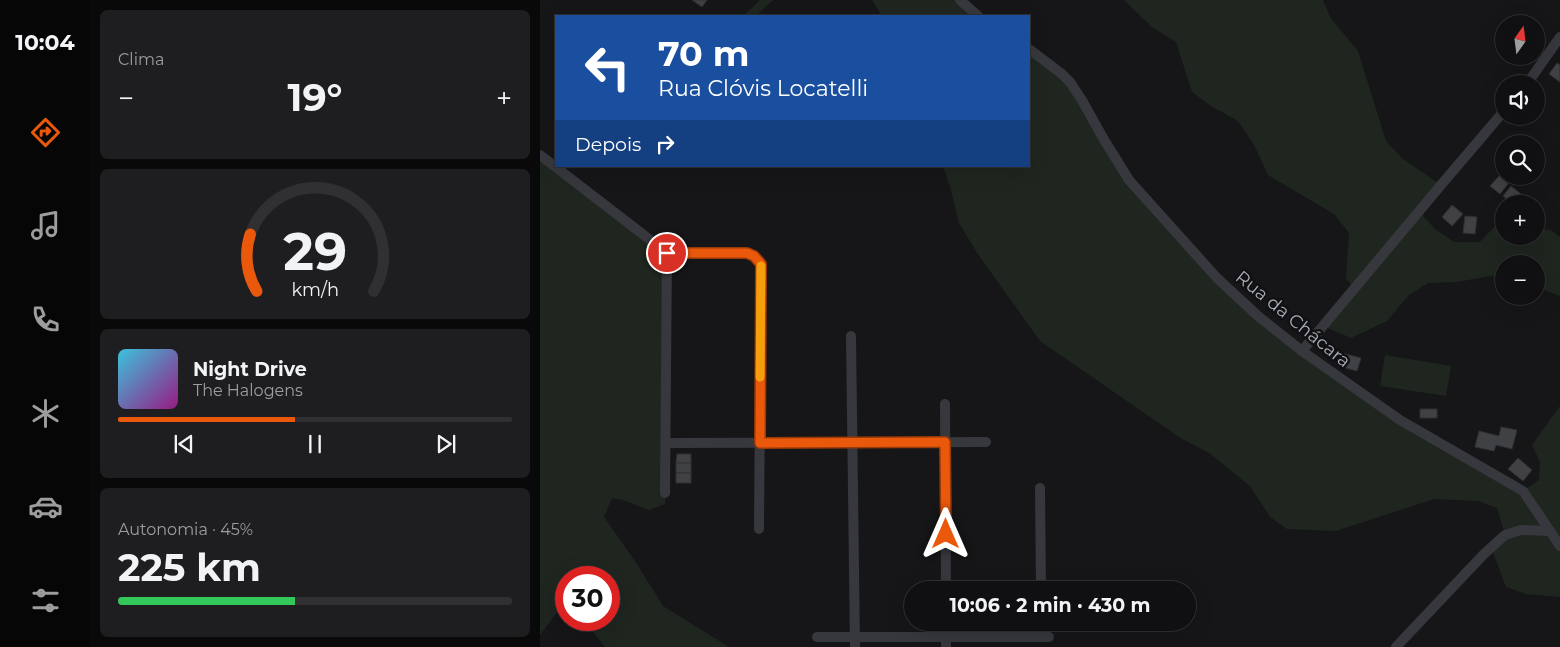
<!DOCTYPE html>
<html lang="pt">
<head>
<meta charset="utf-8">
<style>
  :root { --surface:#101012; --page:#1e1e20; --text:#f1f3f6; --muted:#9c9d9f; --line:#303032; --accent:#ea580c }
  body { margin:0; font-family:Montserrat,sans-serif; background:var(--page); color:var(--text); height:100vh; display:flex; flex-direction:column; font-size:19px; white-space:nowrap }
  * { box-sizing:border-box; margin:0 }
  p { font-size:16px; color:var(--muted) }
  .icon { flex:none; width:28px; height:28px; fill:none; stroke:currentColor; stroke-width:2; stroke-linecap:round; stroke-linejoin:round }
  .map { position:relative; flex:1; overflow:hidden }
  .sheet { display:flex; flex-direction:column; gap:10px; padding:10px; background:#09090a; width:450px }
  .sheet>* { flex:none }
  .banner { position:absolute; left:15px; top:15px; width:475px; height:152px; border-radius:0px; box-shadow:0 5px 20px #0002,0 0 0 1px var(--line); background:#1a4fa0; color:#fff; overflow:hidden }
  .needle { width:32px; rotate:14deg }
  .buttons { position:absolute; left:955px; top:15px; display:grid; gap:10px }
  .buttons a { display:grid; place-items:center; width:50px; height:50px; border-radius:50%; background:var(--surface); box-shadow:0 5px 20px #0002,0 0 0 1px var(--line); font-size:25px }
  .speed { position:absolute; left:15px; top:566px; display:flex; gap:10px; font-size:25px; font-weight:700; text-align:center }
  .speed>* { display:grid; place-content:center; width:65px; height:65px; border-radius:50%; background:var(--surface); box-shadow:0 5px 20px #0002,0 0 0 1px var(--line); line-height:1 }
  .speed .limit { border:8px solid #d22; background:#fff; color:#111 }
  .pin { position:absolute; display:grid; place-items:center; width:42px; height:42px; color:#fff; margin:-21px; border:2px solid #fff; border-radius:50%; box-shadow:0 1px 5px #0007 }
  .me { position:absolute; width:55px; margin:-28px; rotate:0deg; stroke-linejoin:round; filter:drop-shadow(0 0 4px #0008) }
  .turn { display:flex; align-items:center; gap:18px; height:105px; padding:0 20px; font-size:22px }
  .turn .icon { width:65px; height:65px; stroke-width:2.5 }
  .turn b { display:block; font-size:35px; line-height:42px }
  .then { display:flex; align-items:center; height:48px; padding:0 20px; background:#0003; gap:10px; font-size:19px }
  .big { font-size:38px; font-weight:700; line-height:1.1 }
  .sheet .widget { flex:1; display:flex; flex-direction:column; justify-content:center; gap:8px; min-width:0; padding:0 18px; border-radius:8px; background:var(--page) }
  .sheet .dial { align-items:center; gap:0 }
  .dial svg { height:130px; overflow:visible; fill:none; stroke:var(--line); stroke-width:7; stroke-linecap:round; text-anchor:middle }
  .dial text { fill:var(--text); stroke:none }
  .song { display:flex; align-items:center; gap:15px }
  .cover { width:60px; height:60px; border-radius:8px; background:linear-gradient(135deg,hsl(190 70% 55%),hsl(310 70% 35%)) }
  .played { height:5px; border-radius:2px; background:linear-gradient(90deg,var(--accent) 45%,var(--line) 45%) }
  .keys { display:flex; justify-content:space-around; direction:ltr }
  .heat { display:flex; justify-content:space-between; align-items:center; font-size:28px; direction:ltr }
  .charge { height:8px; border-radius:4px; background:linear-gradient(90deg,#34c759 45%,var(--line) 0) }
  .trip { position:absolute; left:364px; top:581px; width:292px; height:50px; border-radius:25px; background:var(--surface); box-shadow:0 5px 20px #0002,0 0 0 1px var(--line); font-weight:700; line-height:50px; text-align:center }
  main { display:flex; flex:1; min-height:0 }
  .tabs { display:flex; flex-direction:column; width:90px; justify-content:space-around; align-items:center; background:#060607; color:var(--muted) }
  .tabs .icon { width:35px; height:35px }
  .tabs .active { color:var(--accent) }
  .tabs b { font-size:22px; color:var(--text) }
  .map>svg:first-child { display:block }
</style>
</head>
<body>
<main>
<nav class="tabs">
<b>10:04</b>
<svg class="icon active" aria-label="directions" viewBox="0 0 24 24"><path d="M12 3l9 9-9 9-9-9zM9 14v-3h6M13 9l2 2-2 2"/></svg>
<svg class="icon" aria-label="music" viewBox="0 0 24 24"><path d="M9 18V5l10-2v13"/><circle cx="6" cy="18" r="3"/><circle cx="16" cy="16" r="3"/></svg>
<svg class="icon" aria-label="phone" viewBox="0 0 24 24"><path d="M5 4h4l2 5-3 2q2 4 5 5l2-3 5 2v4C11 20 4 13 5 4z"/></svg>
<svg class="icon" aria-label="climate" viewBox="0 0 24 24"><path d="M12 3v18M4 7l16 10M4 17L20 7"/></svg>
<svg class="icon" aria-label="car" viewBox="0 0 24 24"><path d="M5 17H2v-5l4-1 3-4h7l3 4 3 1v5h-3M9 17h6M6 11h13"/><circle cx="7" cy="17" r="2"/><circle cx="17" cy="17" r="2"/></svg>
<svg class="icon" aria-label="filters" viewBox="0 0 24 24"><path d="M4 7h16M4 17h16"/><circle cx="9" cy="7" r="2"/><circle cx="15" cy="17" r="2"/></svg>
</nav>
<section class="sheet">
<div class="widget"><p>Clima</p>
<div class="heat"><a>−</a><b class="big">19°</b><a>+</a></div>
</div>
<div class="widget dial"><svg viewBox="0 0 100 80">
<path d="M14 69A42 42 0 1 1 86 69"/>
<path d="M14 69A42 42 0 0 1 10 34" stroke="#ea580c"/>
<text x="50" y="56" font-size="32" font-weight="700">29</text>
<text x="50" y="72" font-size="11">km/h</text>
</svg></div>
<div class="widget">
<div class="song"><i class="cover"></i><div><b>Night Drive</b><p>The Halogens</p></div></div>
<div class="played"></div>
<div class="keys"><svg class="icon" aria-label="previous" viewBox="0 0 24 24"><path d="M18 5L8 12l10 7zM5 5v14"/></svg><svg class="icon" aria-label="pause" viewBox="0 0 24 24"><path d="M8 5v14M16 5v14"/></svg><svg class="icon" aria-label="next" viewBox="0 0 24 24"><path d="M6 5l10 7-10 7zM19 5v14"/></svg></div>
</div>
<div class="widget"><p>Autonomia · 45%</p><b class="big">225 km</b><div class="charge"></div></div>
</section>
<div class="map">
<svg width="1020" height="647" viewBox="0 0 1020 647">
  <rect width="100%" height="100%" fill="#161618"/>
  <g fill="#1e261f">
    <path d="M220,0H233L216,16H203Z"/>
    <path d="M332,0H420L438,16H342Z"/>
    <path d="M584,0H783L790,17L818,51L846,141L863,159L901,185L879,211L895,229L914,242H940L955,226L964,224V236H996V228L1011,230L1020,237V296L996,287V264H964V279L951,276L917,282L888,283L869,295L847,321L811,338L783,326L814,289L806,278L809,233L794,214L728,175L714,145L698,121L671,106L652,92L636,42L612,27Z"/>
    <path d="M489,49L522,74L589,180L718,316L859,420L983,491L999,480L1000,462L992,445L1020,406V597L986,594L966,587L951,547L965,535L957,508L938,501L894,499L796,531L747,529L730,517L710,486L669,453L639,437L500,341L437,253L419,223L411,190L403,166H489Z"/>
    <path d="M0,155L127,253L125,504L109,510L83,500L72,498L64,517L95,561L123,606L189,647H65L44,620H69V578H26V613L17,612L0,635Z"/>
    <path d="M845,355L911,366L906,396L840,386Z"/>
  </g>
  <g fill="#404145" stroke="#303034">
    <path d="M152,0H167L162,7Z"/>
    <path d="M1017,63L1020,65V82L1009,74Z"/>
    <path d="M959,176L968,184L960,194L950,186Z"/>
    <path d="M971,186L981,194L973,204L963,196Z"/>
    <path d="M912,205L923,214L912,226L902,217Z"/>
    <path d="M925,216L937,217L935,234L923,233Z"/>
    <path d="M802,353L821,358L817,371L798,366Z"/>
    <rect x="880" y="409" width="17" height="9"/>
    <path d="M961,427L977,430L972,449L956,445L954,451L935,447L939,431L959,436Z"/>
    <path d="M137,454H151V463H136Z"/>
    <path d="M978,458L992,470L983,481L968,469Z"/>
    <rect x="136" y="463" width="15" height="10"/>
    <rect x="136" y="473" width="15" height="10"/>
  </g>
  <g fill="none" stroke-linecap="round" stroke-linejoin="round">
    <g stroke="#37383d" stroke-width="10">
      <path d="M420,0L438,16"/>
      <path d="M489,49L522,74L530,82L543,102L563,138L589,180L677,278L718,316L762,351L860,420L983,491L1020,546"/>
      <path d="M987,84L1020,37"/>
      <path d="M0,155L127,253"/>
      <path d="M127,253H207L214,256L221,264L219,529"/>
      <path d="M311,336L315,647"/>
      <path d="M762,351L901,185L964,111"/>
      <path d="M405,404L406,590"/>
      <path d="M126,443L446,442"/>
      <path d="M500,488L501,590"/>
      <path d="M125,493L127,253"/>
      <path d="M406,622V647"/>
      <path d="M501,622V637"/>
      <path d="M277,637H509"/>
      <path d="M856,647L944,554L965,535L981,530L1010,531"/>
    </g>
  </g>
  <g fill="none" stroke-linecap="round" stroke-linejoin="round">
    <g stroke="#983908" stroke-width="12">
      <path id="route" d="M127,253H207L214,256L221,264L220,443L405,442L406,534"/>
    </g>
    <use href="#route" stroke="#ea580c" stroke-width="9"/>
    <path stroke="#f59e0b" stroke-width="9" d="M220,377L221,266"/>
  </g>
  <g text-anchor="middle" stroke-width="5" stroke-linejoin="round" paint-order="stroke">
    <g font-size="18" fill="#a8adb8" stroke="#111113">
      <text transform="translate(753 319) rotate(39)" y="6">Rua da Chácara</text>
    </g>
  </g>
</svg>
<div class="buttons">
<a><svg class="needle" viewBox="-14 -14 28 28"><path d="M0-13l5 13h-10z" fill="#e53935"/><path d="M0 13l5-13h-10z" fill="#9c9d9f"/></svg></a>
<a><svg class="icon" aria-label="sound" viewBox="0 0 24 24"><path d="M4 9h4l5-4v14l-5-4H4zM17 9q2 3 0 6"/></svg></a>
<a><svg class="icon" aria-label="search" viewBox="0 0 24 24"><circle cx="10" cy="10" r="6"/><path d="M15 15l6 6"/></svg></a>
<a>+</a>
<a>−</a>
</div>
<div class="speed"><div class="limit">30</div></div>
<div class="pin" style="left:127px;top:253px;background:#d93025"><svg class="icon" aria-label="arrive" viewBox="0 0 24 24"><path d="M6 21V4h12l-3 4 3 4H6"/></svg></div>
<svg class="me" style="left:406px;top:534px" viewBox="-20 -20 40 40"><path d="M0-17L14 15 0 8-14 15z" fill="#ea580c" stroke="#fff" stroke-width="4"/></svg>
<div class="trip">10:06 · 2 min · 430 m</div>
<div class="banner">
<div class="turn"><svg class="icon" aria-label="left" viewBox="0 0 24 24"><path d="M17 20v-9H6M10 6l-5 5 5 5"/></svg><div><b>70 m</b>Rua Clóvis Locatelli</div></div>
<div class="then">Depois<svg class="icon" aria-label="right" viewBox="0 0 24 24"><path d="M7 20v-9h11M14 6l5 5-5 5"/></svg></div>
</div>
</div>
</main>
</body>
</html>
